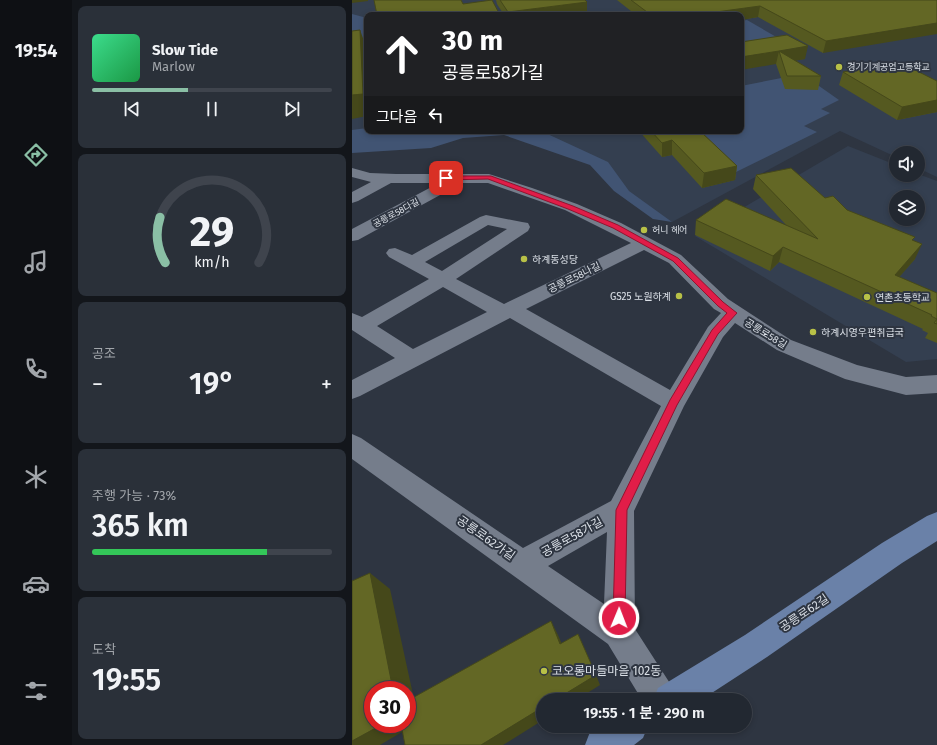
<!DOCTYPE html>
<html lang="ko">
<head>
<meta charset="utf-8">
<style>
  :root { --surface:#222831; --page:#2a3039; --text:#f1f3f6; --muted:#a2a6ab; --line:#3f444d; --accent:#8abfa5 }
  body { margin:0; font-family:"Fira Sans","Noto Sans KR",sans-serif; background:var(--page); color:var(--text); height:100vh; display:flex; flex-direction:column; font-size:15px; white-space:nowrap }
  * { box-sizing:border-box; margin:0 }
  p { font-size:13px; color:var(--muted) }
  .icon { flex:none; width:22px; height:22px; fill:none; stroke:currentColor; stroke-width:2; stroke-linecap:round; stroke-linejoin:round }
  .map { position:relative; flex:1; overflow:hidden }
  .details { display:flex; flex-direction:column; gap:6px; padding:6px; background:#13161b; width:280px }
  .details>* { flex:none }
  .top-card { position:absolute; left:12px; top:12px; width:380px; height:122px; border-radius:8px; box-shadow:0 2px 6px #0003,0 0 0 1px var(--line); background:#202124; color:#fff; overflow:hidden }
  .fabs { position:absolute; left:537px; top:146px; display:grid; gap:8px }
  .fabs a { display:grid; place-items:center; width:36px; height:36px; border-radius:50%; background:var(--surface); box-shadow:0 2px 6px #0003,0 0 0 1px var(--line); font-size:20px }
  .speed { position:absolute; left:12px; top:681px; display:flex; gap:8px; font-size:20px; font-weight:700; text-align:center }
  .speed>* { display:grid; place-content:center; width:52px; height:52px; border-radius:50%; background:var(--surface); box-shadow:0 2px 6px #0003,0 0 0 1px var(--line); line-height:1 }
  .speed .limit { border:6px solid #d22; background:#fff; color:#111 }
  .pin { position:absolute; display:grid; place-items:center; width:34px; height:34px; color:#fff; margin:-17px; border-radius:8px; box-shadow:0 2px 6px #0006 }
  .me { position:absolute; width:44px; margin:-22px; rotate:1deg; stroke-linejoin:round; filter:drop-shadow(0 0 3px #0008) }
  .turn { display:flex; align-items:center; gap:14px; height:84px; padding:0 12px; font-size:18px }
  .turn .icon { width:52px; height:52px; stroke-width:2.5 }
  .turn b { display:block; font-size:28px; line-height:34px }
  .then { display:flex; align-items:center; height:38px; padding:0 12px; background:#0003; gap:8px; font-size:15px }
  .big { font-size:30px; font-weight:600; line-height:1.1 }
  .details .widget { flex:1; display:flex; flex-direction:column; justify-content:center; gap:6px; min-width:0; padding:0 14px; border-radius:8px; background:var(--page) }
  .details .dial { align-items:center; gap:0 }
  .dial svg { height:104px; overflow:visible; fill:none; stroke:var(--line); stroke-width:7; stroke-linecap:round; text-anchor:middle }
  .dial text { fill:var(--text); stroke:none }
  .song { display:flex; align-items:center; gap:12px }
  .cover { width:48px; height:48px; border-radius:6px; background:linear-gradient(135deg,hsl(150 70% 55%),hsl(140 70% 35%)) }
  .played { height:4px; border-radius:2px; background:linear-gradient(90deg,var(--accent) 40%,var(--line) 40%) }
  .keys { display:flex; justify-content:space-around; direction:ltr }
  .heat { display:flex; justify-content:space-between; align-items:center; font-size:22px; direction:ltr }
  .charge { height:6px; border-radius:3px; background:linear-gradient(90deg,#34c759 73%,var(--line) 0) }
  .trip { position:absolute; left:184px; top:693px; width:216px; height:40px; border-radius:20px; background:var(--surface); box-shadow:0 2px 6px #0003,0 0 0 1px var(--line); font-weight:600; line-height:40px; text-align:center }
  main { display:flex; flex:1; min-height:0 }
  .dock { display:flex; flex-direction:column; width:72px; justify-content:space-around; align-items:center; background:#0e1014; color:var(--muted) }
  .dock .icon { width:28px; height:28px }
  .dock .active { color:var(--accent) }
  .dock b { font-size:18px; color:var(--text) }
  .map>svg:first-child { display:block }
</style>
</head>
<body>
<main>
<nav class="dock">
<b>19:54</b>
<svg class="icon active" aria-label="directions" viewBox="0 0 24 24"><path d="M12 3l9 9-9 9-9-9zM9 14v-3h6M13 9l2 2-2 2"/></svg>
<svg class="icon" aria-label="music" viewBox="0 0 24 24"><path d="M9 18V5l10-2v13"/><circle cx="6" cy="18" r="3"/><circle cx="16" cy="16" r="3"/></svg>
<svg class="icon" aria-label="phone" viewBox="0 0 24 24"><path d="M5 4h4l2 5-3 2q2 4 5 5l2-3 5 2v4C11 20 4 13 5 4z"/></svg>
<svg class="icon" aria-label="climate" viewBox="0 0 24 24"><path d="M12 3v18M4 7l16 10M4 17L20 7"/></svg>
<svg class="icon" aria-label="car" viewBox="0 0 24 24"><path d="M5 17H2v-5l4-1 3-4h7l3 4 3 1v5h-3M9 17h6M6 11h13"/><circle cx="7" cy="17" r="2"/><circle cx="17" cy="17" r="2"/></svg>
<svg class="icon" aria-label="filters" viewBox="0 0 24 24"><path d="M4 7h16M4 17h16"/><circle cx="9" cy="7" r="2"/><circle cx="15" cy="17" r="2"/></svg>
</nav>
<section class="details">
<div class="widget">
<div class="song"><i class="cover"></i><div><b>Slow Tide</b><p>Marlow</p></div></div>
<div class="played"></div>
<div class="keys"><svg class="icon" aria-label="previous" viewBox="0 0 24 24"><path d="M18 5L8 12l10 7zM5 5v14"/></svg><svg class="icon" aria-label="pause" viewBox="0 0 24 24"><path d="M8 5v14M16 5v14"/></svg><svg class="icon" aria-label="next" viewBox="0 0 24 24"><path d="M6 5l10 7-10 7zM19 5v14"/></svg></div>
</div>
<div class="widget dial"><svg viewBox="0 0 100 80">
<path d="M14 69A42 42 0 1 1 86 69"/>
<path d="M14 69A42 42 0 0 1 10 34" stroke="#8abfa5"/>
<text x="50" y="56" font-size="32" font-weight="700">29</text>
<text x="50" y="72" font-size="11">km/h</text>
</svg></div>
<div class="widget"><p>공조</p>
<div class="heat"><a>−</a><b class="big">19°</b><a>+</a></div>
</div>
<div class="widget"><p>주행 가능 · 73%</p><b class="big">365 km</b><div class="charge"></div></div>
<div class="widget"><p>도착</p><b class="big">19:55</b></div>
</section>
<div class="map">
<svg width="585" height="745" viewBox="0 0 585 745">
  <rect width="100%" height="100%" fill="#2e3541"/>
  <g fill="#343f50" fill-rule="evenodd">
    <path d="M0,0H356L297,15H15V131L0,141Z"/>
    <path d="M366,0H585V177L566,168V153H544V157L488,131L320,222L291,209L243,162L171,131H389V15Z"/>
    <path d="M496,146L544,165V175H566V174L585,181V359L554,362L343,236ZM544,197H566V219H544Z"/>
  </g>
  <g fill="#415473">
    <path d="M0,14L15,18V46L0,47Z"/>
    <path d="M395,20L433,42L389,52V21Z"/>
    <path d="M450,74L487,100L469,109L478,113L452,126L465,132L384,172L341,131H389V86Z"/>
    <path d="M15,128V131H189L256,162L277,191L320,222L301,219L262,191L238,165L152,135L111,138L79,148L0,153V130Z"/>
  </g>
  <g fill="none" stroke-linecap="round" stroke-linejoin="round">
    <path fill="#757d8b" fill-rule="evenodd" d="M0,168L18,173L44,174H137L180,188L225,204L269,223L329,255L376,299L439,340L505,365L554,377L585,375V393L554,395L493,379L425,350L383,323L371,337L332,406L282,511L283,629L321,688L326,700H290L256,644L0,459V434L9,438L171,548L259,501L309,406L158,318L8,396L0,399V380L43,358L0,330V313L10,317L77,279L37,257L34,253L37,249L43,248L60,255L128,217L134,215L170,222L176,223L178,227L176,231L104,279L152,304L279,243L213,210L136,183H110L6,240L0,241V229L87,183H39L6,201L0,203V192L19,182L0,177ZM136,225L155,229L90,271L73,262ZM292,250L317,263L362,309L369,313L356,327L318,390L174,309ZM91,287L135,312L61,349L25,326ZM255,532L252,604L196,566Z"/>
    <g fill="#6a81a8" fill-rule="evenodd">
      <path d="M585,512V541L550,563L415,657L349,700H301L306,688L393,635L530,543L575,516Z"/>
      <path d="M248,726H296L291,738L282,745H233L238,732Z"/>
    </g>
  </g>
  <g fill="#555920">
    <path d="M144,0H233L235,2V14L228,15H152L145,4Z"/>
    <path d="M265,0H585L471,53L406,17L389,20V15H284Z"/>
    <path d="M389,42L453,59L443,60L469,76L466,90L433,89L424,64Z"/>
    <path d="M542,70L585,81V112L545,120L487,85L491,72Z"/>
    <path d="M287,131H348L385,166L383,180L350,188L320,155L310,157Z"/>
    <path d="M404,175L473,198L495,210L561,240L563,259L547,277L585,293V343L573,338L576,333L570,330L571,329L427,262L418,271L343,235L344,220L435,226L401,189Z"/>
  </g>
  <g fill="#45481a">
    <path d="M0,0H16V1L0,3Z"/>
    <path d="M235,2V14L228,15H157L156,12Z"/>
    <path d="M408,6L406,17L389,20V15H342Z"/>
    <path d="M585,23V34L471,53L474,41Z"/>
    <path d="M8,30L15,49V116L0,119V95Z"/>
    <path d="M456,46L453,59L431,63L427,51Z"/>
    <path d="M427,51L424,64L389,70V57Z"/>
    <path d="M585,100V112L545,120L550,107Z"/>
    <path d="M320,140V155L310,157V143Z"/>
    <path d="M385,166L383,180L350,188L352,173Z"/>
    <path d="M570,244L563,259L536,290L543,275Z"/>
    <path d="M431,247L427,262L418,271L421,256Z"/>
    <path d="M18,573L38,589L67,722L28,745H0V741L31,724H55V690H41Z"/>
    <path d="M199,621L206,635L215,656L208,644Z"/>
    <path d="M244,675L248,685L224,700H203Z"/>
    <path d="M191,707V720L151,745H129Z"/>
  </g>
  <g fill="#636725" stroke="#45481a">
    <path d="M22,0H109L111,4L140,0L148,15H25Z"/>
    <path d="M148,0H233L235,2L156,12Z"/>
    <path d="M279,0H585V23L474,41L408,6L342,15H299Z"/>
    <path d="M8,30L11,94L0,95V31Z"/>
    <path d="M435,35L456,46L427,51L469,76H435L427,51L389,57V42Z"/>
    <path d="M532,65L542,70L557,67L585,81V100L550,107L491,72Z"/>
    <path d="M299,131H348L385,166L352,173L320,140L310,143Z"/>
    <path d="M439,168L473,198L481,196L495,210L563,237L560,240L570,244L543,275L585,293V324L582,323L585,319L579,316L580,315L431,247L421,256L344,220L374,199L466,239L404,175Z"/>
    <path d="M18,573L41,690H21V724H31L0,741V581Z"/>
    <path d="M199,621L208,644L226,634L244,675L203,700H191V707L129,745H53L49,724H55V701Z"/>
  </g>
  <path fill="#e11d48" stroke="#92132f" d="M94,176H139L221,206L266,225L326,258L371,302L385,313L366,334L325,405L275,510L273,618L272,622L267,624L263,622L261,618L264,510L318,400L360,330L375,313L366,306L321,261L261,228L216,209L136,179L92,180V177Z"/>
  <g fill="#b8c147" stroke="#2e3541" stroke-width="1.5">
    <circle cx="487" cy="67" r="4"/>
    <circle cx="292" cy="230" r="4"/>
    <circle cx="172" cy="259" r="4"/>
    <circle cx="327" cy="296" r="4"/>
    <circle cx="515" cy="297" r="4"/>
    <circle cx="461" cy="332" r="4"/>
    <circle cx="192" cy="671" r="4"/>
  </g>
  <g text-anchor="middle" stroke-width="4" stroke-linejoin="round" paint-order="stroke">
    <g font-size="9" fill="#dbe0e7" stroke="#2e3541" text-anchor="start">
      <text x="495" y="70">경기기계공업고등학교</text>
      <text x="300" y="233">허니 헤어</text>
    </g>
    <g font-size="9" fill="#dbe0e7" stroke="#2e3541">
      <text transform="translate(44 213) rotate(-28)" y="3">공릉로58다길</text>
    </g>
    <g font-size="10" fill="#dbe0e7" stroke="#2e3541" text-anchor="start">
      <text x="180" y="263">하계동성당</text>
      <text x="319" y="300" text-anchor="end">GS25 노원하계</text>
      <text x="523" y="301">연촌초등학교</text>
      <text x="469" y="336">하계시영우편취급국</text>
    </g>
    <g font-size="10" fill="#dbe0e7" stroke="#2e3541">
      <text transform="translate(222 277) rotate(-26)" y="4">공릉로58나길</text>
      <text transform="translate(414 333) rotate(31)" y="4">공릉로58길</text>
    </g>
    <g font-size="12" fill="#dbe0e7" stroke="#2e3541">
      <text transform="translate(220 537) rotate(-29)" y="4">공릉로58가길</text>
      <text transform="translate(134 538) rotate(35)" y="4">공릉로62가길</text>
      <text transform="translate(452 613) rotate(-34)" y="4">공릉로62길</text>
    </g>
    <g font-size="12" fill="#dbe0e7" stroke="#2e3541" text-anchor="start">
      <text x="200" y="675">코오롱마들마을 102동</text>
    </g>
  </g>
</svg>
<div class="fabs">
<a><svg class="icon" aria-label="sound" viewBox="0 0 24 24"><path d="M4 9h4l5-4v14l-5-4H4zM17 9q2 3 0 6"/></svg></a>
<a><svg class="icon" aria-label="layers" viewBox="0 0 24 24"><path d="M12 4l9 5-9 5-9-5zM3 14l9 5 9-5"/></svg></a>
</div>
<div class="speed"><div class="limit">30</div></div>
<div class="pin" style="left:94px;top:178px;background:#d93025"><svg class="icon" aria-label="arrive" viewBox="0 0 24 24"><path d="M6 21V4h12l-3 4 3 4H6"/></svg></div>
<svg class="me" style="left:267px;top:618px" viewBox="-20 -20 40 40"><circle r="17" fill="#e11d48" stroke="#fff" stroke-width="3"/><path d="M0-11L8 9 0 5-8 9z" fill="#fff"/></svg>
<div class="trip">19:55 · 1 분 · 290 m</div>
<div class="top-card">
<div class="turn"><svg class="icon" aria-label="ahead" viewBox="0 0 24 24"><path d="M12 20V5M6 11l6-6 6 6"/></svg><div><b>30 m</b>공릉로58가길</div></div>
<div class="then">그다음<svg class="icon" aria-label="left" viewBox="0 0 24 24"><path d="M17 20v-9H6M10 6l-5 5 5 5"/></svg></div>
</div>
</div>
</main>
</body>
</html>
